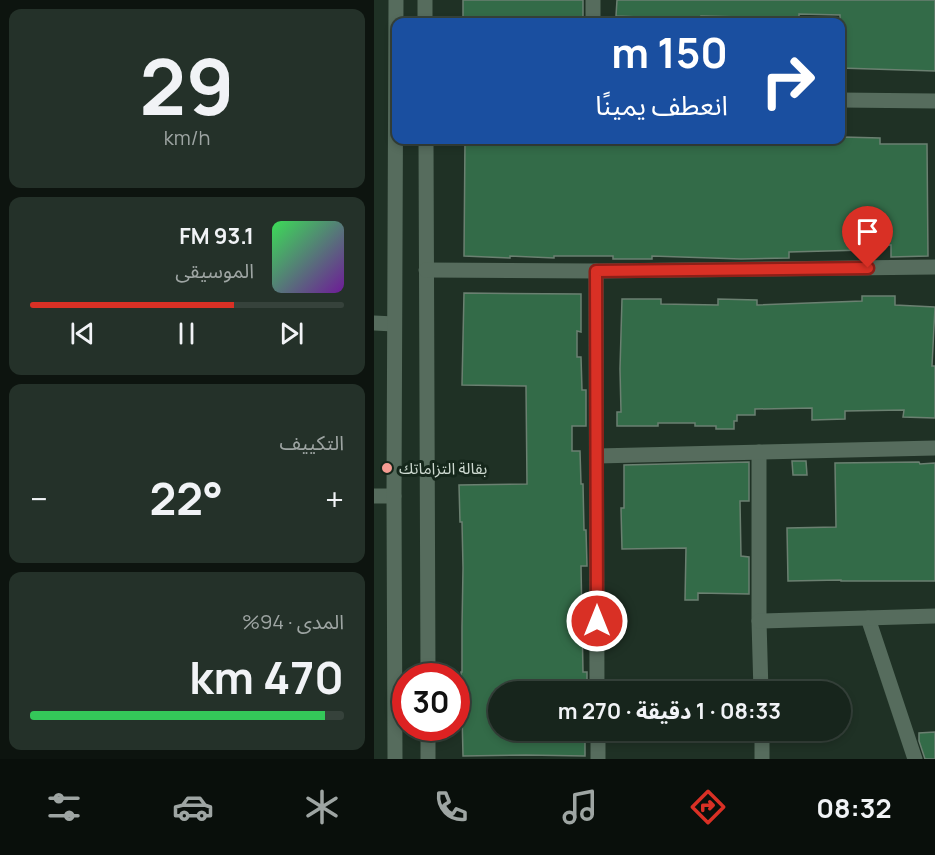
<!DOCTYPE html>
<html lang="ar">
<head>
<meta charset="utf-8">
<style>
  :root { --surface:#17251c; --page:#243129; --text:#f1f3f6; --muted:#9ea5a3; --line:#36423b; --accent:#d93025 }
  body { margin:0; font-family:Manrope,"Noto Sans Arabic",sans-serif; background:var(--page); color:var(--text); direction:rtl; height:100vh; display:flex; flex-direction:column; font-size:22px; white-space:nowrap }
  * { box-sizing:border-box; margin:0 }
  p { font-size:20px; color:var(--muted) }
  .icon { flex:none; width:33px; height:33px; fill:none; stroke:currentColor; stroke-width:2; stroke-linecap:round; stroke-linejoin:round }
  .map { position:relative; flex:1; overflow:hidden; direction:ltr }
  .sheet { display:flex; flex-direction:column; gap:9px; padding:9px; background:#0d140f; width:374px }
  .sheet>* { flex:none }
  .hud { position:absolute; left:18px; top:18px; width:453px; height:126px; border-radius:12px; box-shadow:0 3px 9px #0003,0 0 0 2px var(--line); direction:rtl; background:#1a4fa0; color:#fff; overflow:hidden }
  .speed { position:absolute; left:18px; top:663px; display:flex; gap:12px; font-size:30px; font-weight:700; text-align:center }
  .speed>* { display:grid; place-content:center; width:78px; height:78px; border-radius:50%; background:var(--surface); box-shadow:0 3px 9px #0003,0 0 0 2px var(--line); line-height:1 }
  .speed .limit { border:9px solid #d22; background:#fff; color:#111 }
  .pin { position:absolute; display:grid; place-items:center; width:51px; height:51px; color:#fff; margin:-62px -26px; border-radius:50% 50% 50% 0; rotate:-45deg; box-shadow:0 0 6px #0007 }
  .pin .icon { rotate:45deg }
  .me { position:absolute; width:66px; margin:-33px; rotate:0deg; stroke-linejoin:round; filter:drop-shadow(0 0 4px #0008) }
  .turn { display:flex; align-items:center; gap:21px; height:126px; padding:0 18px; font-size:27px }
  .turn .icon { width:78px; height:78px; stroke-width:2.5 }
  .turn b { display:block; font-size:42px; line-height:51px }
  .big { font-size:45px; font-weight:700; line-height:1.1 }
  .sheet .widget { flex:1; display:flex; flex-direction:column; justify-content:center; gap:9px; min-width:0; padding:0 21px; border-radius:12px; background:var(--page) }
  .sheet .dial { align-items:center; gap:0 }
  .dial b { font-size:78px; line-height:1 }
  .song { display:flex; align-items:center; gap:18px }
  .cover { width:72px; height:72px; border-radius:9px; background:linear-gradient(135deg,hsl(130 70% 55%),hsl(280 70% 35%)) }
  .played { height:6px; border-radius:3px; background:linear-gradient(90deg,var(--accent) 65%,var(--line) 65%) }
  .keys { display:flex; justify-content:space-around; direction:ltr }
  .heat { display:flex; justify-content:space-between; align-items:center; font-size:33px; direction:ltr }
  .charge { height:9px; border-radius:4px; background:linear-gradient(90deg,#34c759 94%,var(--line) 0) }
  .trip { position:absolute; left:114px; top:681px; width:363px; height:60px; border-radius:30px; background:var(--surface); box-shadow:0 3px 9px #0003,0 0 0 2px var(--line); font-weight:700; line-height:60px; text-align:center; direction:rtl }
  .dock { display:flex; height:96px; justify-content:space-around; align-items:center; background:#090f0b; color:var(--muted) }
  .dock .icon { width:42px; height:42px }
  .dock .active { color:var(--accent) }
  .dock b { font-size:27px; color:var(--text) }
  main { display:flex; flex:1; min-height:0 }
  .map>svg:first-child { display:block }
</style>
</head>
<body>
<main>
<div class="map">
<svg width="562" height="759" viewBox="0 0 562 759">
  <rect width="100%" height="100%" fill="#1f3125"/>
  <g fill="#336b48" stroke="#6b8071" stroke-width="1.5">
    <path d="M89,0H209V21L89,22Z"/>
    <path d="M243,0H561V71L466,68V15L425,14V22H368V17L327,16V18H290L242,16Z"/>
    <path d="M469,137L506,138V144H553L554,256L517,257V245H489L490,250L415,252V258L367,259L278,256V259H239V256H180V258L136,256V258L90,256L91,140H469Z"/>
    <path d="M90,293L207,294V332L203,331V357H207L208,390H212V426H198V451H206L207,484H209L210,530H212L213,566H207L209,672H213V692H124V730H211V756L152,755L89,756L87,672H88V627L89,568L88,522H86L85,485L153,484L152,386L88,385Z"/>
    <path d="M488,296H521V305L561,307L558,366H561V418L529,417L530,410L471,411V419L438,420V408L381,409V415H363V421H360V429H342V426H321V423H284V426H243V412H247L246,369L248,299H287V304L344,305V299L383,300V305L488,301Z"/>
    <path d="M418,461H432L433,475H419Z"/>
    <path d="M375,462V501H366L367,556L375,557V594L324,593V600H311L312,548L248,549L247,508H250V465Z"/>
    <path d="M545,462L546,464L561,463V581H467V580L414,581L413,528L462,527L461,463Z"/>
    <path d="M561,732V759H551L545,741V733Z"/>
  </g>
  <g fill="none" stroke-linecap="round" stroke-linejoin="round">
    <g stroke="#566c5d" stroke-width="15">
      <path d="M51,0V22"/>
      <path d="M219,0V22"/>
      <path d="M466,100L562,101"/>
      <path d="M52,140L54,676"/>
      <path d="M52,270L222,271L562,267"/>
      <path d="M222,271L223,692"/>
      <path d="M0,323L20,324"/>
      <path d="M385,452V621L387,692"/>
      <path d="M223,456L562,448"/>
      <path d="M0,496H20"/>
      <path d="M494,618L541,759"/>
      <path d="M385,621L562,616"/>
      <path d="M54,728V759"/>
      <path d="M224,730V759"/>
      <path d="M388,730V759"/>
      <path d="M21,759L20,496L22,0"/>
    </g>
  </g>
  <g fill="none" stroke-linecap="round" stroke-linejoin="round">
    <g stroke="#8d1f18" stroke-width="15">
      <path id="route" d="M223,621L222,271L494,268"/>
    </g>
    <use href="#route" stroke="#d93025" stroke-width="10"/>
  </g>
  <circle fill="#f59c92" stroke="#15271b" stroke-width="2" cx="13" cy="468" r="6"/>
  <g text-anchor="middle" stroke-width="6" stroke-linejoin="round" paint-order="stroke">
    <g font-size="16" fill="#cdd9d0" stroke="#15271b" text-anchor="start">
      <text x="25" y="474">بقالة التزاماتك</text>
    </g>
  </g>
</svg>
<div class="speed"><div class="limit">30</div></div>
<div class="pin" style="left:494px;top:268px;background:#d93025"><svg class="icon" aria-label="arrive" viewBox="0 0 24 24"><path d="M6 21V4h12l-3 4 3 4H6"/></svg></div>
<svg class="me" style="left:223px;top:621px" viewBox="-20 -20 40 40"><circle r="17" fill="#d93025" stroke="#fff" stroke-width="3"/><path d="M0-11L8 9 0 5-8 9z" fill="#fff"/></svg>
<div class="trip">08:33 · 1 دقيقة · 270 m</div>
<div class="hud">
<div class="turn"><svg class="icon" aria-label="right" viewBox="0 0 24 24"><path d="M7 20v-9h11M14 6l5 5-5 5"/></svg><div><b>150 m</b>انعطف يمينًا</div></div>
</div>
</div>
<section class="sheet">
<div class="widget dial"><b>29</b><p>km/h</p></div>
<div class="widget">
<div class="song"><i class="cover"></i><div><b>93.1 FM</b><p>الموسيقى</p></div></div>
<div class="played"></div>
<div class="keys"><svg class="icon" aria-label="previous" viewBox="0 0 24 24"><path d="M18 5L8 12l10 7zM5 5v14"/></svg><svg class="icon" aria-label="pause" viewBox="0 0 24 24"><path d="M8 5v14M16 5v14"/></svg><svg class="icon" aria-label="next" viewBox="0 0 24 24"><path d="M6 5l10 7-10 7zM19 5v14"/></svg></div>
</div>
<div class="widget"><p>التكييف</p>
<div class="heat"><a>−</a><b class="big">22°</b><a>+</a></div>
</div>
<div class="widget"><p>المدى · 94%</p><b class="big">470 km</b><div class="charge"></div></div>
</section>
</main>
<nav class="dock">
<b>08:32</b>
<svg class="icon active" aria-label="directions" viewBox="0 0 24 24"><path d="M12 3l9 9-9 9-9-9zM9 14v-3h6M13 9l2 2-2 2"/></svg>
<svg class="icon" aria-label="music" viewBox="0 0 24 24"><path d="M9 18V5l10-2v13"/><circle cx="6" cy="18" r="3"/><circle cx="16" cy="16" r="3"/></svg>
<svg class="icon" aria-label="phone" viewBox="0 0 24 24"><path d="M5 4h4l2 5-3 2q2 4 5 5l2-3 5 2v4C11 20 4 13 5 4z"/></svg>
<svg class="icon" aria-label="climate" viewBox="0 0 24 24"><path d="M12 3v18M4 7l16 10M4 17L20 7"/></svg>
<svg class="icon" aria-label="car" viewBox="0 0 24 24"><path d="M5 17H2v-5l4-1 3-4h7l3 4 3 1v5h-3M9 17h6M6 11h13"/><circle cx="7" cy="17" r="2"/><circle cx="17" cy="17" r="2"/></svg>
<svg class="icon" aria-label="filters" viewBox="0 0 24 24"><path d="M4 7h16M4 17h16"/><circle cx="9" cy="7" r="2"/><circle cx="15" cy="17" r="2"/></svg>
</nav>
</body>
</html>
